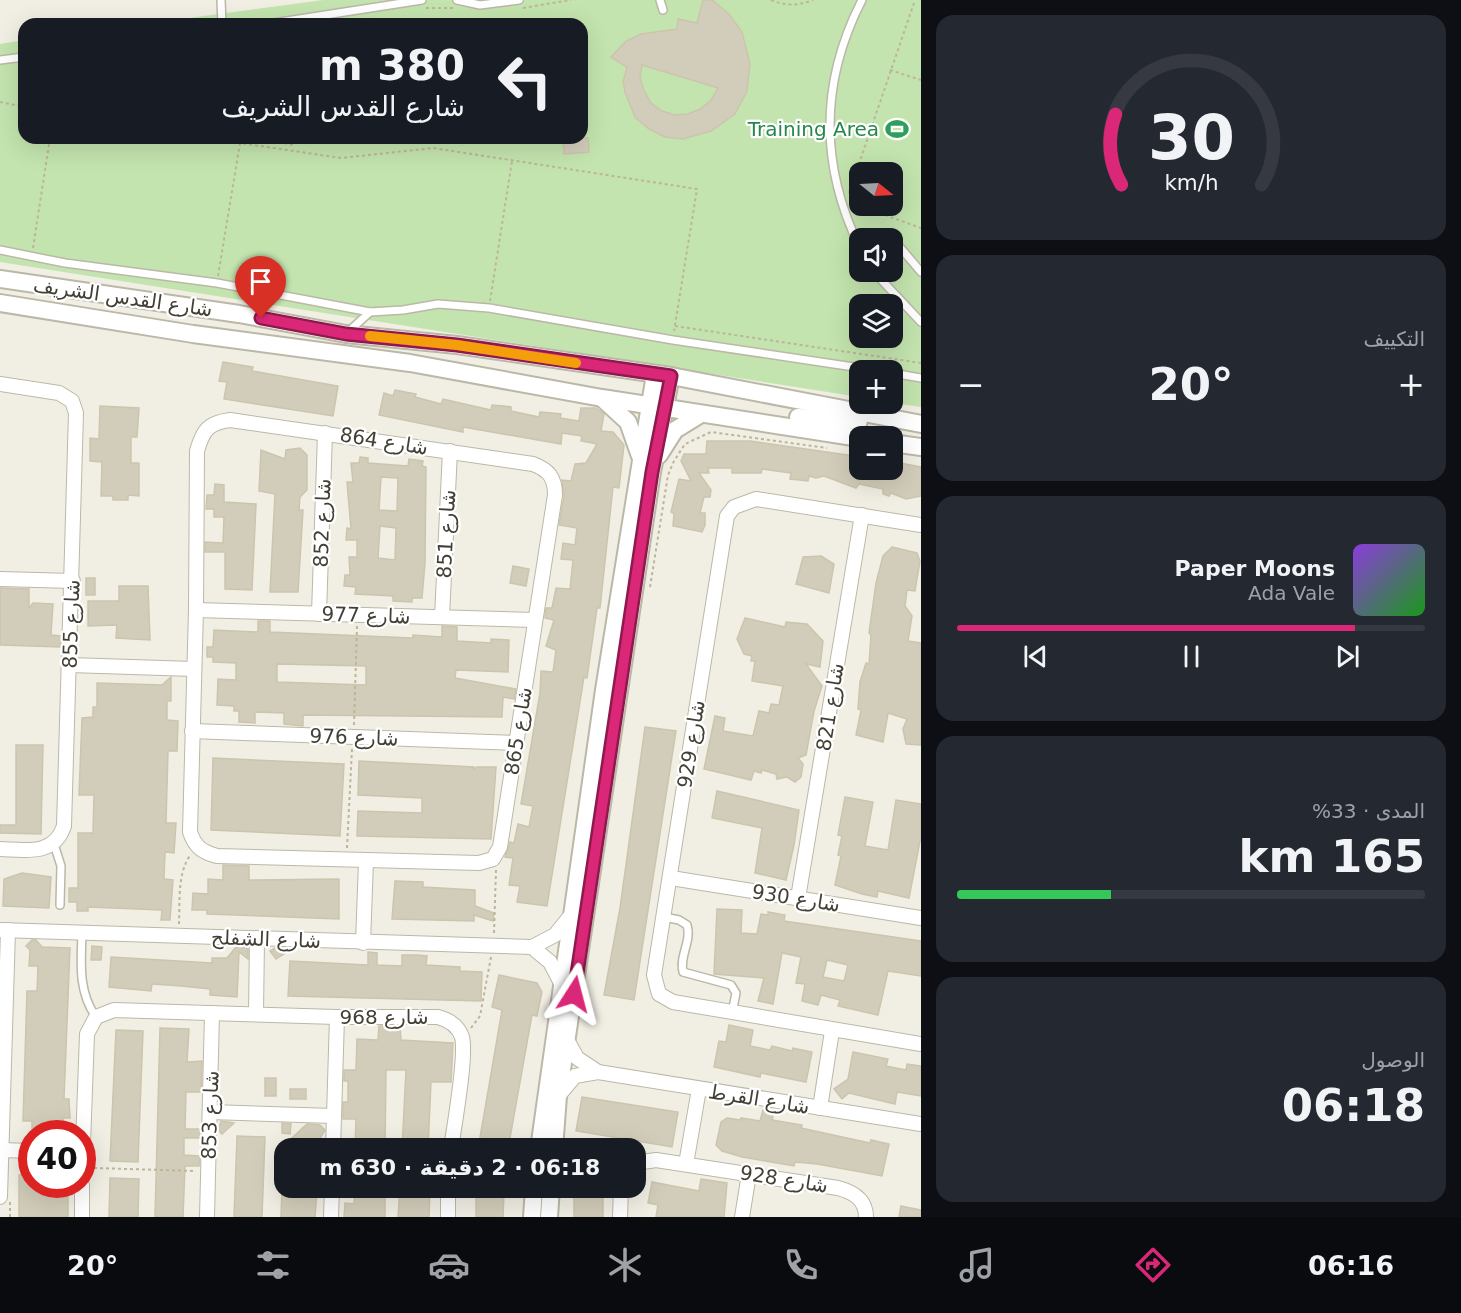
<!DOCTYPE html>
<html lang="ar">
<head>
<meta charset="utf-8">
<style>
  :root { --surface:#171b24; --page:#242831; --text:#f1f3f6; --muted:#9ea1a6; --line:#363941; --accent:#db2777 }
  body { margin:0; font-family:"DejaVu Sans",Vazirmatn,sans-serif; background:var(--page); color:var(--text); direction:rtl; height:100vh; display:flex; flex-direction:column; font-size:22px; white-space:nowrap }
  * { box-sizing:border-box; margin:0 }
  p { font-size:20px; color:var(--muted) }
  .icon { flex:none; width:33px; height:33px; fill:none; stroke:currentColor; stroke-width:2; stroke-linecap:round; stroke-linejoin:round }
  .map { position:relative; flex:1; overflow:hidden; direction:ltr }
  .side { display:flex; flex-direction:column; gap:15px; padding:15px; background:#0d0f14; width:540px }
  .side>* { flex:none }
  .hud { position:absolute; left:18px; top:18px; width:570px; height:126px; border-radius:18px; box-shadow:0 6px 24px #0002; direction:rtl; background:#171b24; color:var(--text); overflow:hidden }
  .needle { width:39px; rotate:108deg }
  .controls { position:absolute; left:849px; top:162px; display:grid; gap:12px }
  .controls a { display:grid; place-items:center; width:54px; height:54px; border-radius:12px; background:var(--surface); box-shadow:0 6px 24px #0002; font-size:30px }
  .speed { position:absolute; left:18px; top:1120px; display:flex; gap:12px; font-size:30px; font-weight:700; text-align:center }
  .speed>* { display:grid; place-content:center; width:78px; height:78px; border-radius:50%; background:var(--surface); box-shadow:0 6px 24px #0002; line-height:1 }
  .speed .limit { border:9px solid #d22; background:#fff; color:#111 }
  .pin { position:absolute; display:grid; place-items:center; width:51px; height:51px; color:#fff; margin:-62px -26px; border-radius:50% 50% 50% 0; rotate:-45deg; box-shadow:0 0 6px #0007 }
  .pin .icon { rotate:45deg }
  .me { position:absolute; width:66px; margin:-33px; rotate:9deg; stroke-linejoin:round; filter:drop-shadow(0 0 4px #0008) }
  .turn { display:flex; align-items:center; gap:21px; height:126px; padding:0 24px; font-size:27px }
  .turn .icon { width:78px; height:78px; stroke-width:2.5 }
  .turn b { display:block; font-size:42px; line-height:51px }
  .big { font-size:45px; font-weight:700; line-height:1.1 }
  .side .widget { flex:1; display:flex; flex-direction:column; justify-content:center; gap:9px; min-width:0; padding:0 21px; border-radius:18px; background:var(--page) }
  .side .dial { align-items:center; gap:0 }
  .dial svg { height:156px; overflow:visible; fill:none; stroke:var(--line); stroke-width:7; stroke-linecap:round; text-anchor:middle }
  .dial text { fill:var(--text); stroke:none }
  .song { display:flex; align-items:center; gap:18px }
  .cover { width:72px; height:72px; border-radius:9px; background:linear-gradient(135deg,hsl(270 70% 55%),hsl(120 70% 35%)) }
  .played { height:6px; border-radius:3px; background:linear-gradient(90deg,var(--accent) 85%,var(--line) 85%) }
  .keys { display:flex; justify-content:space-around; direction:ltr }
  .heat { display:flex; justify-content:space-between; align-items:center; font-size:33px; direction:ltr }
  .charge { height:9px; border-radius:4px; background:linear-gradient(90deg,#34c759 33%,var(--line) 0) }
  .trip { position:absolute; left:274px; top:1138px; width:372px; height:60px; border-radius:18px; background:var(--surface); box-shadow:0 6px 24px #0002; font-weight:700; line-height:60px; text-align:center; direction:rtl }
  .dock { display:flex; height:96px; justify-content:space-around; align-items:center; background:#090b0e; color:var(--muted) }
  .dock .icon { width:42px; height:42px }
  .dock .active { color:var(--accent) }
  .dock b { font-size:27px; color:var(--text) }
  main { display:flex; flex:1; min-height:0 }
  .map>svg:first-child { display:block }
</style>
</head>
<body>
<main>
<section class="side">
<div class="widget dial"><svg viewBox="0 0 100 80">
<path d="M14 69A42 42 0 1 1 86 69"/>
<path d="M14 69A42 42 0 0 1 11 33" stroke="#db2777"/>
<text x="50" y="56" font-size="32" font-weight="700">30</text>
<text x="50" y="72" font-size="11">km/h</text>
</svg></div>
<div class="widget"><p>التكييف</p>
<div class="heat"><a>−</a><b class="big">20°</b><a>+</a></div>
</div>
<div class="widget">
<div class="song"><i class="cover"></i><div><b>Paper Moons</b><p>Ada Vale</p></div></div>
<div class="played"></div>
<div class="keys"><svg class="icon" aria-label="previous" viewBox="0 0 24 24"><path d="M18 5L8 12l10 7zM5 5v14"/></svg><svg class="icon" aria-label="pause" viewBox="0 0 24 24"><path d="M8 5v14M16 5v14"/></svg><svg class="icon" aria-label="next" viewBox="0 0 24 24"><path d="M6 5l10 7-10 7zM19 5v14"/></svg></div>
</div>
<div class="widget"><p>المدى · 33%</p><b class="big">165 km</b><div class="charge"></div></div>
<div class="widget"><p>الوصول</p><b class="big">06:18</b></div>
</section>
<div class="map">
<svg width="921" height="1217" viewBox="0 0 921 1217">
  <rect width="100%" height="100%" fill="#f1efe4"/>
  <path fill="#c3e4ae" fill-rule="evenodd" d="M323,0H921V407L893,403L892,370H860L859,397L0,262V44L24,40V138H582V24H145ZM860,172H892V206H860ZM860,238H892V272H860ZM860,304H892V338H860Z"/>
  <g fill="#d2ccba" stroke="#ccc5ad" stroke-width="1.5" fill-rule="evenodd">
    <path d="M703,0H712L729,14L742,32L750,64L747,91L735,114L711,131L683,139L665,137L649,129L635,117L625,92L623,82L627,67L611,57L626,41L641,34L677,29L678,19L697,23ZM642,65L718,88L711,100L700,109L688,114L675,115L662,111L651,103L644,91L640,78Z"/>
    <path d="M563,138H588L589,152L564,154Z"/>
    <path d="M223,362L253,367L252,371L338,386L333,416L224,399L227,382L219,381Z"/>
    <path d="M395,390L416,394L415,397L441,404L443,399L491,410L492,405L503,406L511,407V411L539,417L540,412L552,413L561,414L560,418L579,421L581,408H596L604,414L601,431L613,432L624,445L619,488L613,487L600,608H597L587,678L584,677L547,906L517,902L520,886L509,885L513,858L505,857L510,842L514,843L518,824L529,827L533,806L521,804L540,693L541,671L553,672L556,650L546,646L554,620L545,618L546,608H552L556,588L570,589L573,560L561,559L563,543L575,545L577,528L559,525L564,496L562,480L571,481L575,464L586,463L597,444L581,441L582,436L562,433L561,444L463,427V432L453,430L379,415L384,393L393,396Z"/>
    <path d="M100,406L139,408L137,437H131V463H139V496L128,495V500H113V496H101L102,462L90,461V438L99,439Z"/>
    <path d="M707,441H750L848,455L860,458V470H895V462L921,467V496L906,499L891,493L889,496L883,494V489L859,484L856,488L824,476L816,478L809,476L808,481L790,479L791,473L762,469L761,473H732V468H708L709,473H699L711,490L710,497H704L700,513H705V525L702,532L673,526L674,514L671,512L679,479L691,481L681,461L684,454H706Z"/>
    <path d="M300,448L307,455V490L300,497L299,510H303L298,592H270L275,494L259,491L261,450L285,459L286,450Z"/>
    <path d="M360,457L368,458V463L408,466L409,459L423,461L422,466L426,467L425,563L422,598H412V602L393,601V596L355,594L356,587L344,586L345,575H350L349,557H357V540H346L347,528L351,529L347,482H353L351,463H359ZM381,477L398,478L397,511L379,510ZM380,526L396,528L395,560L378,558Z"/>
    <path d="M215,484L224,485V502L256,504L252,590L225,589V552H205V542L223,543L224,517H214V509H206L207,495H214Z"/>
    <path d="M892,547L917,553L920,561L915,591L907,590L905,606L912,616L908,641L921,643V745L906,744L903,729L907,719L888,713L883,742L856,735L861,710L858,709L860,682L866,663L869,664L871,635L869,633L876,583L883,556Z"/>
    <path d="M821,556L834,564L829,593L796,584L803,557Z"/>
    <path d="M513,566L529,569L526,586L510,583Z"/>
    <rect x="86" y="578" width="9" height="17"/>
    <path d="M119,586H148L150,640L116,638L117,625L88,626V601H119Z"/>
    <path d="M0,588L29,589V608L33,603L53,604L51,635L61,636L60,647L0,645Z"/>
    <path d="M745,618L785,627L786,622L807,624L823,641L820,667L806,664L822,686L814,711L806,755L798,758L803,764L801,777L795,782L787,777L777,779L776,774L762,770L761,773L754,771L751,780L704,769L715,716L725,718L723,731L753,736L759,711L769,713L771,704L779,705L783,686L752,681L755,661H751L752,656L744,654L737,639Z"/>
    <path d="M258,621H270V632L413,638V635L442,637V626L457,627V641L491,643V639L509,640L508,672L456,670L455,678L516,689L514,699L503,697L502,717L303,715V726L284,724V713L255,712V723L239,722V711H234V706L217,705L218,679L236,680V663L213,662V657H207V647H213L214,630L258,632ZM277,664L366,666V685L277,682Z"/>
    <path d="M171,677V701H167V720L178,721L177,751H168L166,823H176L174,853L165,852L164,879L173,880L170,920H161L162,910L88,907V911H77V902H69V888H78V833H93L94,795H79L82,718L93,717V707H97V683L162,685Z"/>
    <path d="M645,727L676,731L634,1000L604,995L620,908Z"/>
    <path d="M16,745H43L41,834L0,833V825H16Z"/>
    <path d="M213,758L344,764L340,836L211,830Z"/>
    <path d="M359,761L474,767V769L477,767H496L491,839L357,836L358,811L422,813V798L358,795Z"/>
    <path d="M717,791L799,810L794,845L786,880L755,873L762,828L712,818Z"/>
    <path d="M845,797L873,802L865,846L888,850L896,800L921,804V836L909,898L878,891L877,897L862,894L835,885L841,856L838,855L842,836L838,835Z"/>
    <path d="M223,865L249,866V880L339,879V919L207,914V910H192L193,893L208,894V879L223,880Z"/>
    <path d="M22,873L51,877L49,908L3,906L4,879Z"/>
    <path d="M395,881L423,882V887L475,890V906L494,913L493,921L474,915V921L392,919Z"/>
    <path d="M717,909L742,910L741,933L757,934L761,914L768,915V912L785,915L784,921L921,941V976L888,971L878,1015L838,1006L840,1000L821,995L818,1005L802,1001L805,984L796,983L801,957L782,953L773,1004L758,1001L764,978L714,974ZM827,960L848,965L844,981L823,977Z"/>
    <path d="M32,940H36L42,947L70,948L64,1099H69L70,1118H63V1134L32,1133V1121H23L27,991H37L38,966H29L30,950L26,946Z"/>
    <path d="M92,946L102,947L101,960H91Z"/>
    <path d="M236,947L248,948V959L239,952L237,997L210,995V989L181,986L152,984L151,991L109,987L111,957L212,963V958H227Z"/>
    <path d="M275,948H284L287,952L276,959L270,951Z"/>
    <path d="M368,952L377,953V965L402,966V955H417L427,956L426,965L460,967V971L482,972L481,1001L288,996L290,961L368,965Z"/>
    <path d="M499,975L537,983L542,992L537,1016L532,1015L508,1149H478L502,1010L492,1007Z"/>
    <path d="M729,1025L753,1030L750,1046L770,1050L772,1046L792,1051L793,1048L812,1052L806,1082L761,1073L760,1077L714,1067L719,1041L726,1042Z"/>
    <path d="M379,1026H400L401,1040L453,1043L451,1082H431L428,1149H402L406,1070H386L385,1149H355L356,1119H343V1102H348V1081H344V1070H356L357,1039L378,1040Z"/>
    <path d="M160,1028L189,1029L187,1062L202,1061L201,1092H186L185,1129H200V1138H184V1155L200,1156L199,1166H185L183,1217H155Z"/>
    <path d="M116,1030L143,1031L138,1162L110,1161Z"/>
    <path d="M853,1052L888,1059L886,1066L906,1070L907,1064L921,1066V1096L897,1092L895,1104L849,1093L842,1099L834,1089L848,1079Z"/>
    <rect x="265" y="1078" width="11" height="18"/>
    <rect x="290" y="1089" width="16" height="10"/>
    <path d="M582,1097L678,1112L672,1147L576,1131Z"/>
    <path d="M763,1110L774,1113L772,1120L802,1125L801,1128L870,1143L871,1140L889,1144L882,1176L817,1164L795,1162L794,1166L742,1157L722,1151L716,1145L721,1122L727,1118L741,1120V1118L760,1121Z"/>
    <path d="M221,1121L234,1123L222,1134L218,1130Z"/>
    <path d="M282,1123L291,1124L290,1134L282,1133Z"/>
    <path d="M307,1124L320,1125L325,1130L320,1138V1149H280Z"/>
    <path d="M237,1136L265,1137L262,1217H234Z"/>
    <path d="M19,1175H29L28,1185H68V1217H19Z"/>
    <path d="M110,1178L139,1179L138,1217H109Z"/>
    <path d="M701,1179L727,1183L724,1217H656L658,1205L648,1203L652,1182L699,1191Z"/>
    <path d="M282,1188H309V1191L317,1192L315,1217H281Z"/>
    <path d="M355,1188H385V1217H344L345,1203L354,1204Z"/>
    <path d="M400,1188H430L429,1217H398Z"/>
    <rect x="574" y="1188" width="29" height="29"/>
    <path d="M476,1191L504,1192L503,1217H476Z"/>
    <path d="M901,1206L921,1210V1217H899Z"/>
  </g>
  <g fill="none" stroke-linecap="round" stroke-linejoin="round">
    <g stroke="#bcb8a7" stroke-width="10">
      <g id="service">
        <path d="M221,0L222,24"/>
        <path d="M457,0L480,5L519,0"/>
        <path d="M660,0L663,10"/>
        <path d="M267,24L422,0"/>
        <path d="M0,60L24,57"/>
        <path d="M899,246L921,272"/>
        <path d="M860,248C819,164 820,82 862,0"/>
        <path d="M0,250L65,263L217,283L370,312L403,310L438,304L489,308L673,340L874,370"/>
        <path d="M874,272L921,322"/>
        <path d="M348,332L370,312"/>
        <path d="M892,373L921,378"/>
        <path d="M54,844L61,866L60,905"/>
        <path d="M664,917L679,920L687,925C692,941 679,956 683,972L731,985L736,993L732,1013"/>
        <path d="M82,934C81,963 78,992 96,1017"/>
      </g>
    </g>
    <g stroke="#bcb8a7" stroke-width="16">
      <g id="minor">
        <path d="M0,384L59,393L72,401L76,413L64,826C54,856 26,850 0,849"/>
        <path d="M230,420L533,464C549,470 555,478 555,495L500,847L493,859L479,863L217,856C202,852 195,847 190,832L196,610L197,451C203,430 208,423 230,420Z"/>
        <path d="M921,525L756,499L734,507L727,516L654,975L659,994L673,1002L921,1044"/>
        <path d="M0,579L73,581"/>
        <path d="M196,610L535,620"/>
        <path d="M319,614L325,433"/>
        <path d="M442,617L450,451"/>
        <path d="M69,665L194,669"/>
        <path d="M192,731L516,743"/>
        <path d="M671,878L921,918"/>
        <path d="M798,898L862,515"/>
        <path d="M0,930L532,947L555,935L572,914"/>
        <path d="M363,943L366,861"/>
        <path d="M532,947L550,962L561,983"/>
        <path d="M256,1013L257,939"/>
        <path d="M567,1040L577,1058L598,1072"/>
        <path d="M559,1095L575,1076L598,1072L921,1124"/>
        <path d="M820,1108L832,1031"/>
        <path d="M210,1112L334,1116"/>
        <path d="M333,1149L337,1017"/>
        <path d="M1,1150L32,1151"/>
        <path d="M636,1163L656,1160L838,1188C853,1192 866,1199 866,1217"/>
        <path d="M686,1164L699,1089"/>
        <path d="M82,1171L87,1034L96,1017L114,1010L337,1017H438C449,1020 458,1025 462,1037C467,1056 454,1126 451,1149"/>
        <path d="M0,1197L8,930"/>
        <path d="M82,1217V1185"/>
        <path d="M207,1217L212,1013"/>
        <path d="M331,1217L332,1188"/>
        <path d="M448,1217V1188"/>
        <path d="M620,1217L621,1188"/>
        <path d="M742,1217L749,1174"/>
      </g>
    </g>
    <g stroke="#bcb8a7" stroke-width="20">
      <g id="tertiary">
        <path d="M0,279L239,314L346,334L457,345L671,376L921,424"/>
        <path d="M0,303L193,334L410,363L602,398L860,438"/>
        <path d="M603,399L628,422L640,456"/>
        <path d="M798,417L859,421"/>
        <path d="M892,443L921,447"/>
        <path d="M659,455L675,430L701,414"/>
        <path d="M539,1149L604,690L655,374"/>
        <path d="M554,1149L558,1096L652,472L671,376"/>
        <path d="M532,1217L534,1188"/>
        <path d="M549,1217L551,1188"/>
      </g>
    </g>
    <g stroke="#bdb599" stroke-width="2" stroke-dasharray="3 3" stroke-linecap="butt">
      <path d="M771,0C786,6 797,6 813,0"/>
      <path d="M426,8H453"/>
      <path d="M523,8L571,0"/>
      <path d="M355,24L370,18"/>
      <path d="M890,70L921,80"/>
      <path d="M0,102L24,107"/>
      <path d="M212,138L240,143"/>
      <path d="M267,138L291,145L302,138"/>
      <path d="M849,193L915,0"/>
      <path d="M851,203L921,228"/>
      <path d="M33,248L50,138"/>
      <path d="M218,276L240,143L341,158L433,148L697,189L674,331"/>
      <path d="M490,301L512,161"/>
      <path d="M675,326L921,363"/>
      <path d="M650,587L668,475L674,461L685,444L711,432L827,448"/>
      <path d="M354,725L357,626"/>
      <path d="M347,848L352,749"/>
      <path d="M179,924C180,901 177,873 191,854"/>
      <path d="M494,933L496,870"/>
      <path d="M471,1028L480,1016L491,957"/>
      <path d="M94,1168L196,1171"/>
      <path d="M10,1217V1202"/>
    </g>
    <use href="#service" stroke="#fff" stroke-width="7"/>
    <use href="#minor" stroke="#fff" stroke-width="14"/>
    <use href="#tertiary" stroke="#fff" stroke-width="16"/>
  </g>
  <g fill="none" stroke-linecap="round" stroke-linejoin="round">
    <g stroke="#8e194d" stroke-width="15">
      <path id="route" d="M261,318L346,334L457,345L671,376L652,472L574,994"/>
    </g>
    <use href="#route" stroke="#db2777" stroke-width="10"/>
    <path stroke="#f59e0b" stroke-width="10" d="M370,336L457,345L576,363"/>
  </g>
  <defs>
    <g id="stadium-bare" transform="scale(1.8)"><path d="M0-5a6.5 5 0 1 0 0 10a6.5 5 0 1 0 0-10ZM-3.5-1.8h7v3.6h-7Z" fill="#2e9e5b" stroke="#fff" stroke-width="2.5" paint-order="stroke"/></g>
  </defs>
  <g fill-rule="evenodd">
    <use href="#stadium-bare" x="897" y="129"/>
  </g>
  <g text-anchor="middle" stroke-width="4.5" stroke-linejoin="round" paint-order="stroke">
    <g font-size="20" fill="#27864d" stroke="#fff" text-anchor="end">
      <text x="879" y="136">Training Area</text>
    </g>
    <g font-size="20" fill="#423f34" stroke="#fff">
      <text transform="translate(123 297) rotate(8)" y="7">شارع القدس الشريف</text>
      <text transform="translate(384 441) rotate(9)" y="7">شارع 864</text>
      <text transform="translate(322 523) rotate(-88)" y="7">شارع 852</text>
      <text transform="translate(446 534) rotate(-87)" y="7">شارع 851</text>
      <text transform="translate(366 615) rotate(2)" y="7">شارع 977</text>
      <text transform="translate(71 624) rotate(-88)" y="7">شارع 855</text>
      <text transform="translate(830 707) rotate(-81)" y="7">شارع 821</text>
      <text transform="translate(518 731) rotate(-81)" y="7">شارع 865</text>
      <text transform="translate(354 737) rotate(2)" y="7">شارع 976</text>
      <text transform="translate(691 744) rotate(-81)" y="7">شارع 929</text>
      <text transform="translate(796 898) rotate(9)" y="7">شارع 930</text>
      <text transform="translate(266 939) rotate(2)" y="7">شارع الشفلح</text>
      <text x="384" y="1024">شارع 968</text>
      <text transform="translate(759 1099) rotate(9)" y="7">شارع القرط</text>
      <text transform="translate(210 1115) rotate(-88)" y="7">شارع 853</text>
      <text transform="translate(784 1179) rotate(9)" y="7">شارع 928</text>
    </g>
  </g>
</svg>
<div class="controls">
<a><svg class="needle" viewBox="-14 -14 28 28"><path d="M0-13l5 13h-10z" fill="#e53935"/><path d="M0 13l5-13h-10z" fill="#9ea1a6"/></svg></a>
<a><svg class="icon" aria-label="sound" viewBox="0 0 24 24"><path d="M4 9h4l5-4v14l-5-4H4zM17 9q2 3 0 6"/></svg></a>
<a><svg class="icon" aria-label="layers" viewBox="0 0 24 24"><path d="M12 4l9 5-9 5-9-5zM3 14l9 5 9-5"/></svg></a>
<a>+</a>
<a>−</a>
</div>
<div class="speed"><div class="limit">40</div></div>
<div class="pin" style="left:261px;top:318px;background:#d93025"><svg class="icon" aria-label="arrive" viewBox="0 0 24 24"><path d="M6 21V4h12l-3 4 3 4H6"/></svg></div>
<svg class="me" style="left:574px;top:994px" viewBox="-20 -20 40 40"><path d="M0-17L14 15 0 8-14 15z" fill="#db2777" stroke="#fff" stroke-width="4"/></svg>
<div class="trip">06:18 · 2 دقيقة · 630 m</div>
<div class="hud">
<div class="turn"><svg class="icon" aria-label="left" viewBox="0 0 24 24"><path d="M17 20v-9H6M10 6l-5 5 5 5"/></svg><div><b>380 m</b>شارع القدس الشريف</div></div>
</div>
</div>
</main>
<nav class="dock">
<b>06:16</b>
<svg class="icon active" aria-label="directions" viewBox="0 0 24 24"><path d="M12 3l9 9-9 9-9-9zM9 14v-3h6M13 9l2 2-2 2"/></svg>
<svg class="icon" aria-label="music" viewBox="0 0 24 24"><path d="M9 18V5l10-2v13"/><circle cx="6" cy="18" r="3"/><circle cx="16" cy="16" r="3"/></svg>
<svg class="icon" aria-label="phone" viewBox="0 0 24 24"><path d="M5 4h4l2 5-3 2q2 4 5 5l2-3 5 2v4C11 20 4 13 5 4z"/></svg>
<svg class="icon" aria-label="climate" viewBox="0 0 24 24"><path d="M12 3v18M4 7l16 10M4 17L20 7"/></svg>
<svg class="icon" aria-label="car" viewBox="0 0 24 24"><path d="M5 17H2v-5l4-1 3-4h7l3 4 3 1v5h-3M9 17h6M6 11h13"/><circle cx="7" cy="17" r="2"/><circle cx="17" cy="17" r="2"/></svg>
<svg class="icon" aria-label="filters" viewBox="0 0 24 24"><path d="M4 7h16M4 17h16"/><circle cx="9" cy="7" r="2"/><circle cx="15" cy="17" r="2"/></svg>
<b>20°</b>
</nav>
</body>
</html>
